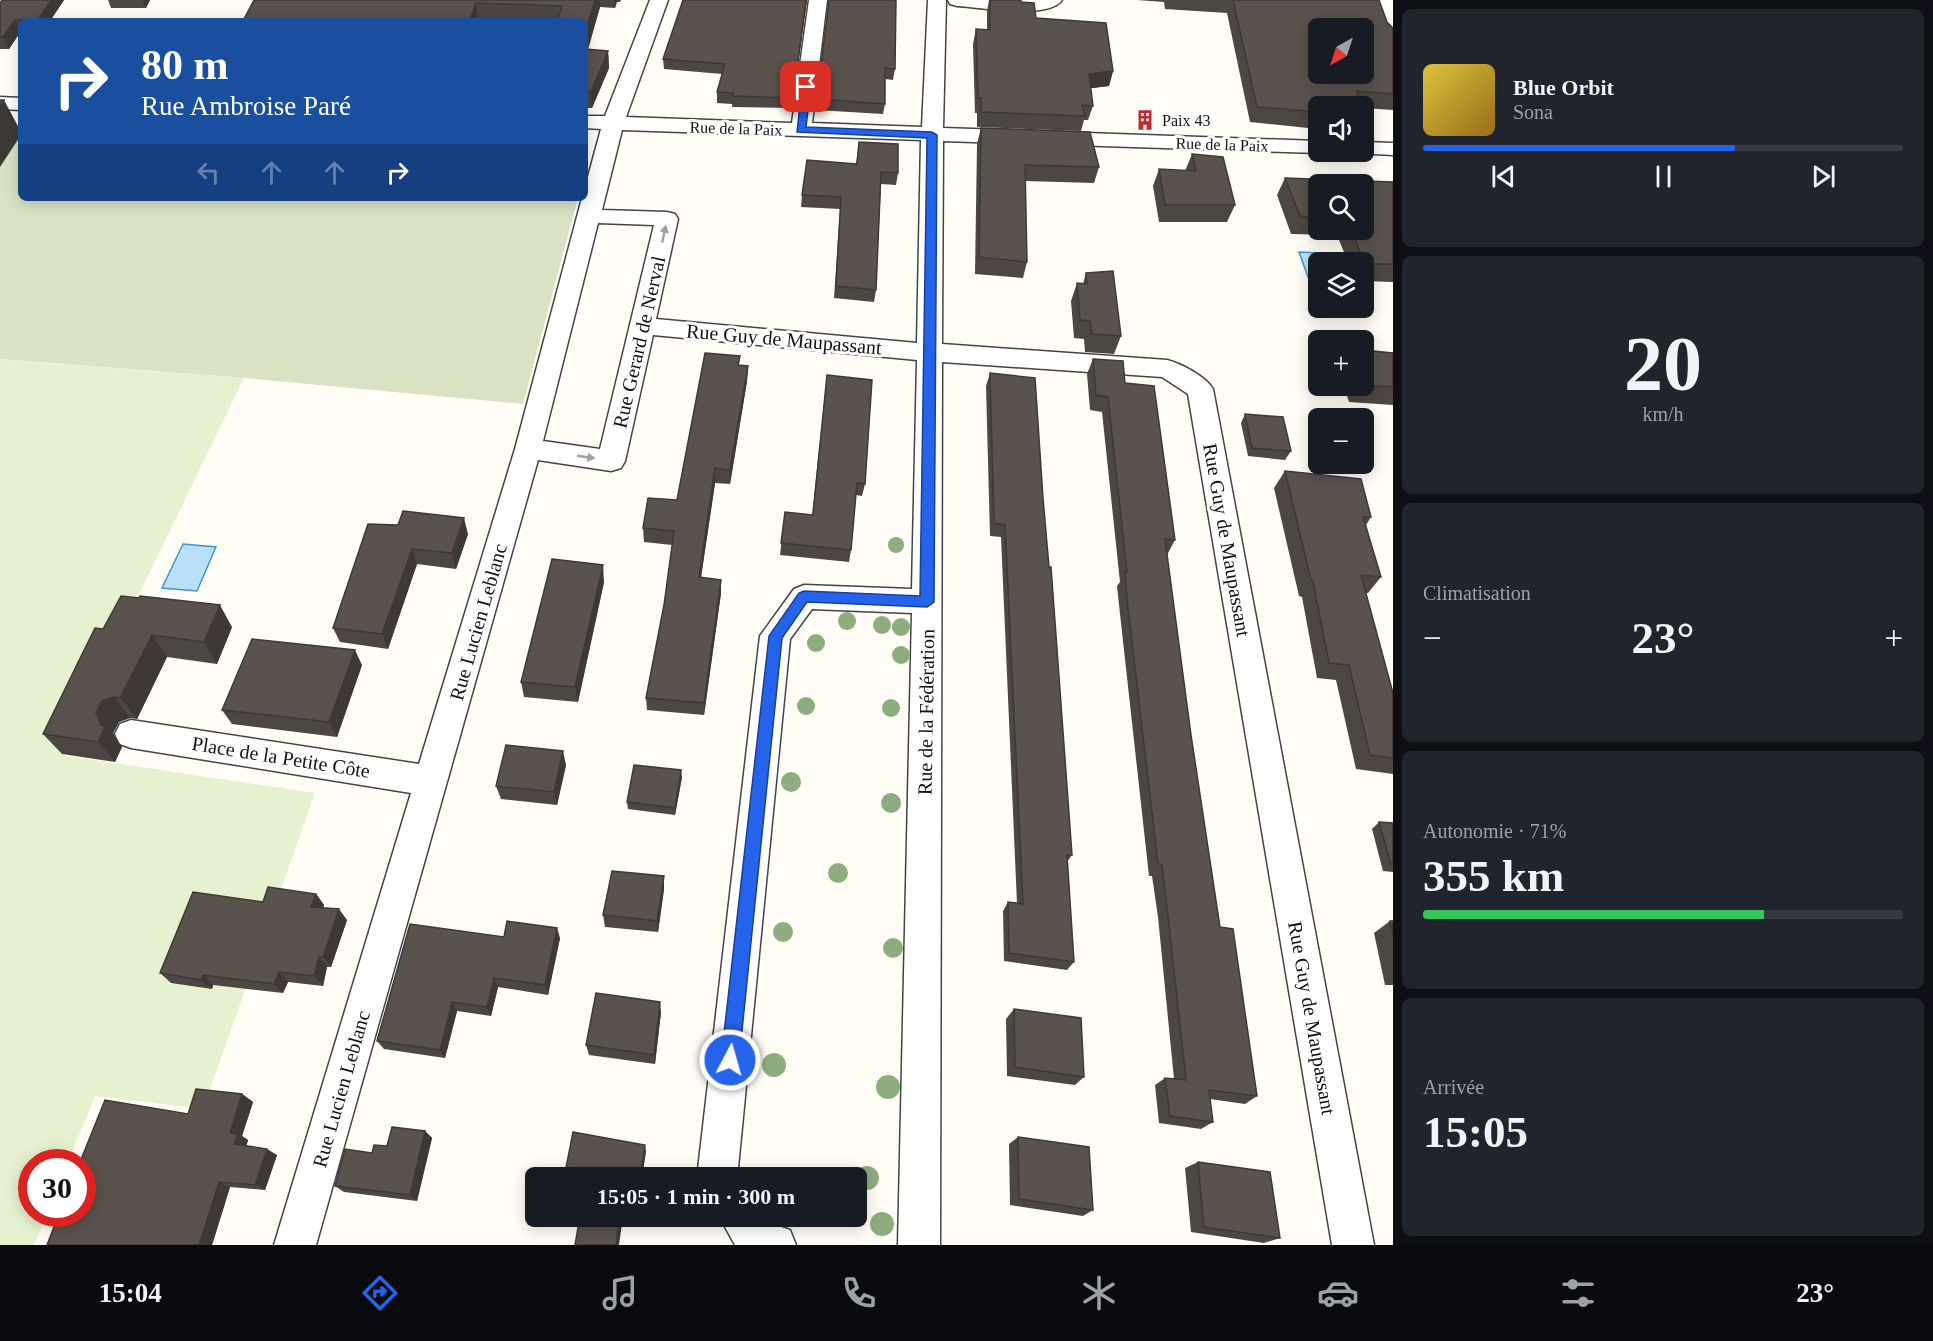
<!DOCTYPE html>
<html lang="fr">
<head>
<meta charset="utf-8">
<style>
  :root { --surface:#171b24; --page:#20242c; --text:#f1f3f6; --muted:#9ea1a6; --line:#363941; --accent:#2563eb }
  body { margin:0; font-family:"Times New Roman",serif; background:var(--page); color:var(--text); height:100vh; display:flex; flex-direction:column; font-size:22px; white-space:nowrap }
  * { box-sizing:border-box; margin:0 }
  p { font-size:20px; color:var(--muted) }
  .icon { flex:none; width:33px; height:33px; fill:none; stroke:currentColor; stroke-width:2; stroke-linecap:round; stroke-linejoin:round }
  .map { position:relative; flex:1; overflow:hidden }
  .details { display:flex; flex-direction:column; gap:9px; padding:9px; background:#0d0f14; width:540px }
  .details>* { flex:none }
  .banner { position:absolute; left:18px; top:18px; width:570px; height:183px; border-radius:9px; box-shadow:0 3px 15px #0003; background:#1a4fa0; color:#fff; overflow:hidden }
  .needle { width:39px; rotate:219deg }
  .buttons { position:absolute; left:1308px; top:18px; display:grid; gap:12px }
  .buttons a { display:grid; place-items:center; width:66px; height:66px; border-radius:9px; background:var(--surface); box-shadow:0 3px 15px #0003; font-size:30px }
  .speed { position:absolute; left:18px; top:1149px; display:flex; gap:12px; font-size:30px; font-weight:700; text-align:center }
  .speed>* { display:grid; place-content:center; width:78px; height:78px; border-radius:50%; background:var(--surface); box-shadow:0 3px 15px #0003; line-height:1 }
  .speed .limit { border:9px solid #d22; background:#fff; color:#111 }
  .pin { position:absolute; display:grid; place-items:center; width:51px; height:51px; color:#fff; margin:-26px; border-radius:12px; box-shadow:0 3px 9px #0006 }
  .me { position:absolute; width:66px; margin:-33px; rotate:6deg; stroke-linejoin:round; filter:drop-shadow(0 0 4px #0008) }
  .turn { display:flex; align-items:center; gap:21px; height:126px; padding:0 24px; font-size:27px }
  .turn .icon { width:78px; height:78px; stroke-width:2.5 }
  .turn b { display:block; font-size:42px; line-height:51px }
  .lanes { display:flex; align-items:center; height:57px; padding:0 24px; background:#0003; justify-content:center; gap:30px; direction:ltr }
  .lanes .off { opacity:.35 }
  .big { font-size:45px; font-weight:700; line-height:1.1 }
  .details .tile { flex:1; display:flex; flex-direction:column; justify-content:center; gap:9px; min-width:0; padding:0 21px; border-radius:9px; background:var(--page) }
  .details .dial { align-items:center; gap:0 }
  .dial b { font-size:78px; line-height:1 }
  .song { display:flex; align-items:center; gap:18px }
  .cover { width:72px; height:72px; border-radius:9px; background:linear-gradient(135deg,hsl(50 70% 55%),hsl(40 70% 35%)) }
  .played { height:6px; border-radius:3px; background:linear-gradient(90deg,var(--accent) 65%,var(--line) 65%) }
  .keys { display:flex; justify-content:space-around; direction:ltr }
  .heat { display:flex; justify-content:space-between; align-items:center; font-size:33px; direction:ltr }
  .charge { height:9px; border-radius:4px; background:linear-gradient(90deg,#34c759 71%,var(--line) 0) }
  .trip { position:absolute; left:525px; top:1167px; width:342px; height:60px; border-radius:9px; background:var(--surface); box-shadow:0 3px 15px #0003; font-weight:700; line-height:60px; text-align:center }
  .menu { display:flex; height:96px; justify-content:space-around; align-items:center; background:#090b0e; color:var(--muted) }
  .menu .icon { width:42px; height:42px }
  .menu .current { color:var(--accent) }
  .menu b { font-size:27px; color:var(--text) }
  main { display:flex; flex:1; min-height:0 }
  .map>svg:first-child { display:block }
</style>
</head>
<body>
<main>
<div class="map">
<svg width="1393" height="1245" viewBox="0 0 1393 1245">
  <rect width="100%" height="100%" fill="#fffdf5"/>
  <path fill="#d9e3c4" d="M21,135V198H578L523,404L244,378L0,359V166Z"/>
  <path fill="#e6f2cf" d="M0,359L244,378L61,755L315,793L203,1109L95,1096L68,1162H32V1214H47L34,1245H0Z"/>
  <g fill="#b9e0f7" stroke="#3f96cf" stroke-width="1.5">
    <path d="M1299,252L1320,253L1324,262H1318V277H1308Z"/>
    <path d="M183,544L216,547L197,591L162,588Z"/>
  </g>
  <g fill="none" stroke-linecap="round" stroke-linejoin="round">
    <g stroke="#444" stroke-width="3">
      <g id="minor">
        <path d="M650,0H668L626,117L792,123L809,0H827L812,123L922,127L928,0H946L943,128L1318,141V152H1326L1318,153L943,141L942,344L1167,360C1182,364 1205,376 1213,389L1374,1245H1332L1188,394L1162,377L942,362L940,1245H898L912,613L812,609L790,639L737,1178H697L760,636L794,589L804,585L912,589L917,360L653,335L625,461L621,468L611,471L538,460L316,1245H274L411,793L131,748L120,744L115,734L120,724L131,720L419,764L515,449L582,198H585V188L601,129L585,128V116H605ZM622,130L921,140L917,343L656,319L678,219L675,214L667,212L602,210ZM598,223L654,225L600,449L543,441Z"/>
        <path d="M948,0H1062C1049,20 979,7 957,6L950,4Z"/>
        <path d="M0,97L21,98V110L0,109Z"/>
        <path d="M1364,142L1393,143V155L1356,153L1364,152Z"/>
        <path d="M719,1216H764L769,1223L790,1230L796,1245H735Z"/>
      </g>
    </g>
    <use href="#minor" fill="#fff" fill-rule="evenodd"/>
  </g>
  <g fill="#8dad7f">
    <circle cx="896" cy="545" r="8"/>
    <circle cx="847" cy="621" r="9"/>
    <circle cx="882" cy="625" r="9"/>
    <circle cx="901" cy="627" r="9"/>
    <circle cx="816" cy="643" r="9"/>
    <circle cx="901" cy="655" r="9"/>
    <circle cx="806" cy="706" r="9"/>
    <circle cx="891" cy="708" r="9"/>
    <circle cx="791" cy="782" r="10"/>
    <circle cx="891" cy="803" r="10"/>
    <circle cx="838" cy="873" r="10"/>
    <circle cx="783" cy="932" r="10"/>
    <circle cx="893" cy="948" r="10"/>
    <circle cx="774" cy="1065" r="12"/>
    <circle cx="888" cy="1087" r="12"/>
    <circle cx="867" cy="1178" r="12"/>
    <circle cx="882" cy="1224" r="12"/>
  </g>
  <g fill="#4d4742" fill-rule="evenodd">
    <path d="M64,0L50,21H21V31L9,49H0V3Z"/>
    <path d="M108,0H150L146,8H111Z"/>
    <path d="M254,0H621L620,2H617L615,8L600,7L588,50L608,51L609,68L592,108H585V21H243Z"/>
    <path d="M807,0L792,108L732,107V104L717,103V92L722,74L664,69L663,59Z"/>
    <path d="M829,0L895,69L893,80L885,79V104L883,114L816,110Z"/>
    <path d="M989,0H1021V2L1036,18L1113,71L1109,86L1091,88L1093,106L1088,120H1084L1081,131L977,127V113H975L973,44L976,29L987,30V11Z"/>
    <path d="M1137,0H1379L1387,22L1393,28V110L1364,108V106H1318V129L1250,122L1227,13L1165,9L1164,2Z"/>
    <path d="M981,128L1099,167L1094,183L1025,181L1027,262L1023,278L975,274L977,144Z"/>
    <path d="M859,142L898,173L896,185L881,184L876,290L874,302L834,298L840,209L801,207L802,195L856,164Z"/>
    <path d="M1192,154L1235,205L1227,222H1159L1153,186L1159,169L1185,171Z"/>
    <path d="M1285,178L1393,182V282L1364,281V262H1348L1337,235L1291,234L1277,195ZM1318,184L1364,230H1318Z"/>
    <path d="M1086,273L1121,336L1114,354L1085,352L1084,339L1074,338L1071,301L1077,283L1083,284Z"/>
    <path d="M1364,350L1393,353V405L1349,402L1344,386H1364Z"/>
    <path d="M740,356L739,365L748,366L747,381L730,484L715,483L701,577L721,593L704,715L647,710L646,698L664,605L672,545L644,542L643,528L677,500Z"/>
    <path d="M1093,359L1125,383L1175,540L1167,555L1191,735L1220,927L1257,1096L1245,1104L1210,1099L1213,1122L1201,1129L1159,1123L1155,1085L1165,1078L1174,1079L1158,917L1152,876H1149L1120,614L1117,586L1120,582L1102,412L1090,410L1087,374Z"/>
    <path d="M990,373L1043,498L1072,855L1067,862L1074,962L1067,970L1004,961L1003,911L1008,902L1017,904L1001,537L990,536L986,386Z"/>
    <path d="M827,375L865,484L862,496L856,495L851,550L849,562L780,555L785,512L812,515Z"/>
    <path d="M1245,414L1291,451L1285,460L1248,456L1241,423Z"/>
    <path d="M1285,471L1371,517L1366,525L1381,577L1368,593H1366L1393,693V774L1356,769L1336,680L1317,678L1302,597L1299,596L1274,488Z"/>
    <path d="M368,524L468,534L456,569L417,564L388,649L340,642L333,628Z"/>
    <path d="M604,582L578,702L524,697L521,682Z"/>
    <path d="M232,627L217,664L167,657L137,719L130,718L119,722L113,733L116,739L122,747L115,762L62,754L43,734L103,629Z"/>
    <path d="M362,665L337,737L232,724L222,710Z"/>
    <path d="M566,765L557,805L501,799L496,786Z"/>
    <path d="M682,777L675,815L628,809L627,802Z"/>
    <path d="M1379,822L1393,823V872L1383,871L1372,829Z"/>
    <path d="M664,876V889L658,932L605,927L603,915Z"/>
    <path d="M316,894L324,905L323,908L347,920L331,967H327L323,986L288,982L283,993L213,985L212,989L171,983L160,973L263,902Z"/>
    <path d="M1390,921H1393V985H1385L1374,933Z"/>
    <path d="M504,937L560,938L548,995L498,987L491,1016L457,1011L445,1058L384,1049L377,1041Z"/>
    <path d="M1014,1009L1084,1077L1075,1085L1007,1076L1006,1019Z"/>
    <path d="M661,1012L655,1064L589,1055L586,1045Z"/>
    <path d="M242,1094L253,1102L242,1136L248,1140L246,1146L277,1155L265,1190L230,1187L212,1245L188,1114Z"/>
    <path d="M425,1131L432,1138L417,1201L344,1192L335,1186L387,1146Z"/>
    <path d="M1018,1137L1093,1210L1083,1216L1010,1205L1009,1144Z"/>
    <path d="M1198,1162L1280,1238L1264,1243L1191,1232L1185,1168Z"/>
  </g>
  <g fill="#3f3936">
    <path d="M51,0H64L50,21H38V20Z"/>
    <path d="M142,0H150L146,8Z"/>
    <path d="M595,0H600V7L587,50L586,30Z"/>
    <path d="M614,0H617L615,8Z"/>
    <path d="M806,0H807L792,108L793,98Z"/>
    <path d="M476,3L478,21H470Z"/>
    <path d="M15,20L21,31L9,49L3,37Z"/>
    <path d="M608,51L609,68L592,108L591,92Z"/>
    <path d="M1113,71L1109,86L1085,89L1089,74Z"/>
    <path d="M4,100L21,132V135L0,167V107Z"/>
    <path d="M748,366L747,381L730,484V470Z"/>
    <path d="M715,468V483L699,591V577Z"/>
    <path d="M464,518L468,534L456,569L452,553Z"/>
    <path d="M412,549L417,564L388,649L382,634Z"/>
    <path d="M603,565L604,582L578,702L575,687Z"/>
    <path d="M721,580V593L704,715V703Z"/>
    <path d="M220,605L232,627L217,664L204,642Z"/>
    <path d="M152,635L167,657L137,719L120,698Z"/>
    <path d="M355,650L362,665L337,737L329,722Z"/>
    <path d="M114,697L130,718L119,722L113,733L116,739L122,747L115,762L98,742L101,725L96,713L102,701Z"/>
    <path d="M563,751L566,765L557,805L554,792Z"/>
    <path d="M681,770L682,777L675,815V808Z"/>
    <path d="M664,876V889L658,932L657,921Z"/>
    <path d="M316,894L324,905L319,918L311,907Z"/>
    <path d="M339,909L347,920L331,967L323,957Z"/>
    <path d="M557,928L560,938L548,995L545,985Z"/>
    <path d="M319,957L327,967L323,986L314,976Z"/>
    <path d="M279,972L288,982L283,993L274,984Z"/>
    <path d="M203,975L213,985L212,989L201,980Z"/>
    <path d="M494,978L498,987L491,1016L487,1007Z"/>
    <path d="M452,1002L457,1011L445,1058L440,1050Z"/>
    <path d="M660,1002L661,1012L655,1064L654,1055Z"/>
    <path d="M242,1094L253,1102L242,1136L248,1140L245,1151L234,1144L230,1133Z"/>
    <path d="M425,1131L432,1138L417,1201L410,1195Z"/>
    <path d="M645,1145L646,1152L642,1178H640Z"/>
    <path d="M267,1149L277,1155L265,1190L255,1185Z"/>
    <path d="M219,1182L230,1187L212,1245H199Z"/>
    <path d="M620,1216H623L619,1245H616Z"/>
  </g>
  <g fill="#5a524d" stroke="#3f3936" stroke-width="1.5" fill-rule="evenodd">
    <path d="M2,0H51L38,20H15L3,37H0V3Z"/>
    <path d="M254,0H595L586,30H585V21H557L562,6L476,3L470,21H243Z"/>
    <path d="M683,0H806L793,98L733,96V93L717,92L725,64L663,59Z"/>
    <path d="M829,0H896L895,69L885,68V104L817,99Z"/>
    <path d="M990,0H1021V2L1034,3L1036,18L1106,23L1113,71L1089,74L1093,106L1082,105L1085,116L981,112V98H978L976,29L990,30Z"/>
    <path d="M1233,0H1379L1387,22L1393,28V94L1357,91L1360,106H1318V112L1257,107ZM1318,28H1364V74H1318Z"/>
    <path d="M585,49L608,51L591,92L585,91Z"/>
    <path d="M0,100H4L0,107Z"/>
    <path d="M981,128L1090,132L1099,167L1025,165L1027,262L979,257Z"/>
    <path d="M859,142L898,144V173L881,172L876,290L836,286L841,197L802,195L807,160L857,164Z"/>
    <path d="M1192,154L1223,157L1235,205H1165L1159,169L1196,171Z"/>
    <path d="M1285,178L1393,182V264H1365L1351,230H1364V184H1318V217L1300,216Z"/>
    <path d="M1113,271L1121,336L1092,334L1090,321L1080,320L1077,283L1087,284L1086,273Z"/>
    <path d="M1364,350L1393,353V387L1364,385Z"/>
    <path d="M705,353L740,356L738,365L748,366L730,470L715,468L699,577L721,580L704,703L646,698L664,605L674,531L643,528L648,498L677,500Z"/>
    <path d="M1093,359L1123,361L1125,383L1154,386L1175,540L1165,539L1191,735L1220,927L1233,929L1257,1096L1209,1090L1213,1122L1170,1116L1165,1078L1186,1080L1167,907L1162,865L1158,864L1127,599L1125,572H1127L1108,397L1096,395Z"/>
    <path d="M990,373L1035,378L1043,498L1049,567H1051L1072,855H1067L1074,962L1009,953L1008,902L1023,904L1005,525L994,523Z"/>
    <path d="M827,375L872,380L865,484L857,483L851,550L781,543L785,512L813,515Z"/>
    <path d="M1245,414L1283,417L1291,451L1252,448Z"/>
    <path d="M1285,471L1361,479L1371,517H1363L1381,577L1361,575L1393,693V758L1370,755L1349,665L1329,663L1313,581L1311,580Z"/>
    <path d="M403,511L464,518L452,553L412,549L382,634L333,628L368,524L398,525Z"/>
    <path d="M552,559L603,565L575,687L521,682Z"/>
    <path d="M121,596L139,598L140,596L220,605L204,642L152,635L120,698L114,697L102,701L96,713L101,725L105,727L98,742L43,734L95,628L103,629Z"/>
    <path d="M252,639L355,650L329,722L222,710Z"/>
    <path d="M506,745L563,751L554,792L496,786Z"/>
    <path d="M634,765L681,770L675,808L627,802Z"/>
    <path d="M1379,822L1393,823V864H1391Z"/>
    <path d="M612,871L664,876L657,921L603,915Z"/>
    <path d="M268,887L316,894L311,907L339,909L323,957H319L314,976L279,972L274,984L203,975L201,980L160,973L193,892L263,902Z"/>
    <path d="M507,921L557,928L545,985L494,978L487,1007L452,1002L440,1050L377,1041L410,924L504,937Z"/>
    <path d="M1390,921H1393V935Z"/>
    <path d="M596,993L660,1002L654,1055L586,1045Z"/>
    <path d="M1014,1009L1081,1018L1084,1077L1015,1067Z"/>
    <path d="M196,1089L242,1094L230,1133L238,1134L234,1144L267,1149L255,1185L219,1182L199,1245H47L59,1214H82V1162H80L105,1100L188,1114Z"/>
    <path d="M392,1127L425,1131L410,1195L335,1186L345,1149L372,1153L374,1145L387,1146Z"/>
    <path d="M573,1132L645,1145L640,1178H564Z"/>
    <path d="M1018,1137L1089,1147L1093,1210L1019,1199Z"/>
    <path d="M1198,1162L1270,1172L1280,1238L1204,1227Z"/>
    <path d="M580,1216H620L616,1245H575Z"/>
  </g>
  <defs><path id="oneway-solid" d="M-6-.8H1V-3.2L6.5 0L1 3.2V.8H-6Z" transform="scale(1.5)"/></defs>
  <g fill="#a0a0a0">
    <use href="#oneway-solid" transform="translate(664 234) rotate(-78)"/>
    <use href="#oneway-solid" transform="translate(586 457) rotate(8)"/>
  </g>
  <path fill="#2563eb" stroke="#184099" stroke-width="1.5" d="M806,84L811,87L806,127L932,132L937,135L934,602L927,607L807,602L782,638L739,1060L736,1066L730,1069L724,1066L721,1060L769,636L799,593L804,591L920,596L927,138L797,132L802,87Z"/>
  <defs>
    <g id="building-bare" transform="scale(1.62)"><path d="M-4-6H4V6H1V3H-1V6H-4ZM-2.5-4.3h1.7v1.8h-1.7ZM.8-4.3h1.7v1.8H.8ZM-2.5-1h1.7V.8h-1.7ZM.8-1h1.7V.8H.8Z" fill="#c4262e" stroke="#fff" stroke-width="2.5" paint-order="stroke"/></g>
  </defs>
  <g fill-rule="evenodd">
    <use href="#building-bare" x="1145" y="120"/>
  </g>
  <g text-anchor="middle" stroke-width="6" stroke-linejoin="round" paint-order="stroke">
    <g font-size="16" fill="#111" stroke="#fff" text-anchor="start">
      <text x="1162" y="126">Paix 43</text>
    </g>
    <g font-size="16" fill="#111" stroke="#fff">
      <text transform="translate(736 128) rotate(2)" y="6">Rue de la Paix</text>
      <text transform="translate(1222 144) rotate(2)" y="6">Rue de la Paix</text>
    </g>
    <g font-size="20" fill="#111" stroke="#fff">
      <text transform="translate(784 339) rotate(5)" y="7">Rue Guy de Maupassant</text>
      <text transform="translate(639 342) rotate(-77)" y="7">Rue Gerard de Nerval</text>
      <text transform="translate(1227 540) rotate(80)" y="7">Rue Guy de Maupassant</text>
      <text transform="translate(478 622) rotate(-74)" y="7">Rue Lucien Leblanc</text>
      <text transform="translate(926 712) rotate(-89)" y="7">Rue de la Fédération</text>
      <text transform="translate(281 757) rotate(9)" y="7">Place de la Petite Côte</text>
      <text transform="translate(1312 1018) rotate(80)" y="7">Rue Guy de Maupassant</text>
      <text transform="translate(341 1089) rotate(-74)" y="7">Rue Lucien Leblanc</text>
    </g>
  </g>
</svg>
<div class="buttons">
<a><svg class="needle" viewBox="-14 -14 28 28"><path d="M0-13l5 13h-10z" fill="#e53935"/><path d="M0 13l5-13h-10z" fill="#9ea1a6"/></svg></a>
<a><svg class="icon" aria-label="sound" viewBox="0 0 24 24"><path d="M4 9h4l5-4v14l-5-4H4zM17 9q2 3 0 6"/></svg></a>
<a><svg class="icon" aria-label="search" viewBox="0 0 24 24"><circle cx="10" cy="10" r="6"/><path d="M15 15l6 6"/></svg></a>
<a><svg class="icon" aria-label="layers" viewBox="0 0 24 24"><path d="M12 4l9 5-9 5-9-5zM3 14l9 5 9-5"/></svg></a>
<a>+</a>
<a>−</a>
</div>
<div class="speed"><div class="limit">30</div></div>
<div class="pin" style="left:806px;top:87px;background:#d93025"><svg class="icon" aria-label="arrive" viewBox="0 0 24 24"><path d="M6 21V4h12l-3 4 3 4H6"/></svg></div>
<svg class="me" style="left:730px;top:1060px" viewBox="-20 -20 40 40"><circle r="17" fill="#2563eb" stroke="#fff" stroke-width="3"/><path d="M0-11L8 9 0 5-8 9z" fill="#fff"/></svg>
<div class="trip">15:05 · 1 min · 300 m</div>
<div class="banner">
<div class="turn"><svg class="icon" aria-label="right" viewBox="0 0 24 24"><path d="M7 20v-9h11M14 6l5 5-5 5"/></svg><div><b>80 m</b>Rue Ambroise Paré</div></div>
<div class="lanes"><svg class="icon off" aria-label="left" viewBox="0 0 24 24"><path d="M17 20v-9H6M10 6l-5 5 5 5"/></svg><svg class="icon off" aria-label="ahead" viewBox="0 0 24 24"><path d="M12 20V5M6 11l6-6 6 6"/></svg><svg class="icon off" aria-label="ahead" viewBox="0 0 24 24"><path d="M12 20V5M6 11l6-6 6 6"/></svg><svg class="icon" aria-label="right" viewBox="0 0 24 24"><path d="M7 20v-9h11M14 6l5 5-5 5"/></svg></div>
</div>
</div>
<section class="details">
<div class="tile">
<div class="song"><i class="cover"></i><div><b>Blue Orbit</b><p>Sona</p></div></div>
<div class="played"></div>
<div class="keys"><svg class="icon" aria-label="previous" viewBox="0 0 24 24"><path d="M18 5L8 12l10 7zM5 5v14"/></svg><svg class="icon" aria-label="pause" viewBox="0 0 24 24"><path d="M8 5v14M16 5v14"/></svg><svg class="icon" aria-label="next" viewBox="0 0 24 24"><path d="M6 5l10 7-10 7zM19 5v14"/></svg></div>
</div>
<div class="tile dial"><b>20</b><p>km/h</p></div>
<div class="tile"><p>Climatisation</p>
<div class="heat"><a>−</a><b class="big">23°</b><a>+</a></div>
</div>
<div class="tile"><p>Autonomie · 71%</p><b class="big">355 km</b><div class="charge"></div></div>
<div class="tile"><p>Arrivée</p><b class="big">15:05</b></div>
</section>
</main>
<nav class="menu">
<b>15:04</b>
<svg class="icon current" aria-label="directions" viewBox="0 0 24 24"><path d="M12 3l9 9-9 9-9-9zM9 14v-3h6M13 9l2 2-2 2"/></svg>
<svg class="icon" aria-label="music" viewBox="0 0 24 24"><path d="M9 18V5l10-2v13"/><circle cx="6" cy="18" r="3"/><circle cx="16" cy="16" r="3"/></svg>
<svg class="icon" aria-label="phone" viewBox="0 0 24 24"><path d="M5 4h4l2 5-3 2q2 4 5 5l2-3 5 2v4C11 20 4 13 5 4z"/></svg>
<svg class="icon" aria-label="climate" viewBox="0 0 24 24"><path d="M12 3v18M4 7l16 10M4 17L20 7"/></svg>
<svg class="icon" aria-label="car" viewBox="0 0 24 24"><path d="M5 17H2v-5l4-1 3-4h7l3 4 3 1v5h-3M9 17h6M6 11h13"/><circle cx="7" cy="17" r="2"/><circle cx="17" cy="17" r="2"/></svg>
<svg class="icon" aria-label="filters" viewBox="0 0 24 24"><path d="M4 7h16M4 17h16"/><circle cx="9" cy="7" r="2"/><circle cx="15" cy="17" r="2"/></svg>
<b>23°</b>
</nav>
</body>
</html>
